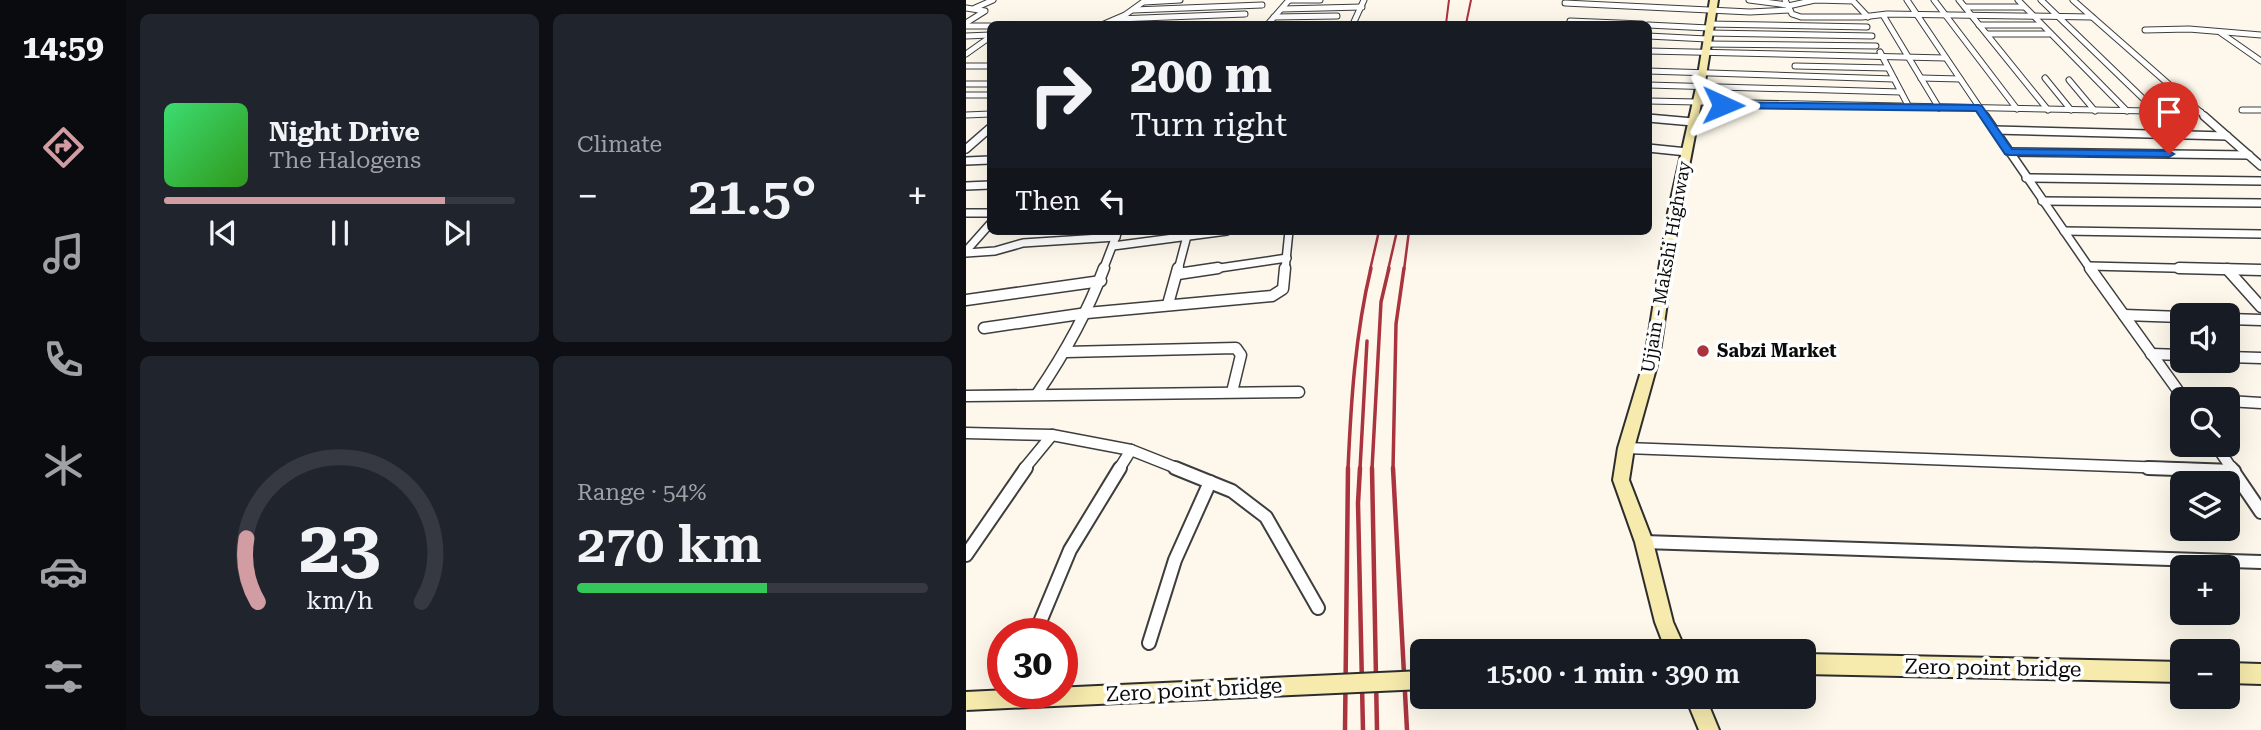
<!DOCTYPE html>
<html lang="en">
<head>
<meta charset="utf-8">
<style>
  :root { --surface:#171b24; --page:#20242c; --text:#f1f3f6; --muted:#9ea1a6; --line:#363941; --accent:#d19da3 }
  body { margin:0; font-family:"Roboto Serif",serif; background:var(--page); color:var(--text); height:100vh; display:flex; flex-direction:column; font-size:26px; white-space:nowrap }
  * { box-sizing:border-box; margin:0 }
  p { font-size:23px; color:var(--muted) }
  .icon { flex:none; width:38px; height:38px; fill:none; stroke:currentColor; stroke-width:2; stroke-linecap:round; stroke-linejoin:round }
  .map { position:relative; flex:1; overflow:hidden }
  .drawer { display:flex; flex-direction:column; gap:14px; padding:14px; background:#0d0f14; width:840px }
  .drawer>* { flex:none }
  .top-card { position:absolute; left:21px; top:21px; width:665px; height:214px; border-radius:10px; box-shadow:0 7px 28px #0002; background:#171b24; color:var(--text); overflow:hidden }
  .fabs { position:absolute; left:1204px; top:303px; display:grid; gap:14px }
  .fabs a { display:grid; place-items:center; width:70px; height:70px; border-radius:10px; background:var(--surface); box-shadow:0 7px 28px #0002; font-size:35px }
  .speed { position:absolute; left:21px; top:618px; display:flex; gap:14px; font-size:35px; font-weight:700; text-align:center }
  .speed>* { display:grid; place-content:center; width:91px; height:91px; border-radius:50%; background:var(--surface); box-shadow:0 7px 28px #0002; line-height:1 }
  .speed .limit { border:10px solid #d22; background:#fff; color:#111 }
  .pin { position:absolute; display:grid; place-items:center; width:60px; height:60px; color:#fff; margin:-72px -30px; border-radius:50% 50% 50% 0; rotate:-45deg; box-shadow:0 0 7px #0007 }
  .pin .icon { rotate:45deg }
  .me { position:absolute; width:77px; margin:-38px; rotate:91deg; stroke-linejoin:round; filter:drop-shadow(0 0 5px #0008) }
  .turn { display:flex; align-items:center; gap:24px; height:147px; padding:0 28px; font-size:32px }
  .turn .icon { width:91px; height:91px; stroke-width:2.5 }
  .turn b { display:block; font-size:49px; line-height:60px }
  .then { display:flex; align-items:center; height:66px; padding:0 28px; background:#0003; gap:14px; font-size:26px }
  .big { font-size:52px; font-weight:600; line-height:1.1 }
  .drawer .tile { flex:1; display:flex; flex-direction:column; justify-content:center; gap:10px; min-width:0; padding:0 24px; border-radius:10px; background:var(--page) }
  .drawer .dial { align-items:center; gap:0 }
  .dial svg { height:182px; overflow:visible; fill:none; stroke:var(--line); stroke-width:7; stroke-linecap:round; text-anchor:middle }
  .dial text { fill:var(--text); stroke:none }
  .song { display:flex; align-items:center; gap:21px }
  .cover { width:84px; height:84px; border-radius:10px; background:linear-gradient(135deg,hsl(140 70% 55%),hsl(110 70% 35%)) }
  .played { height:7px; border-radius:4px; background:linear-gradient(90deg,var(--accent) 80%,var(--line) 80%) }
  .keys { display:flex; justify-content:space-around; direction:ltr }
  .heat { display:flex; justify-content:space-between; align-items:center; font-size:38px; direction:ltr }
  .charge { height:10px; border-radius:5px; background:linear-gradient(90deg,#34c759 54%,var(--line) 0) }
  .drawer .tiles { flex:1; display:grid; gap:14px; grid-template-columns:repeat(2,1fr) }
  .trip { position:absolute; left:444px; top:639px; width:406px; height:70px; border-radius:10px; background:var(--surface); box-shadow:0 7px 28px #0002; font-weight:600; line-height:70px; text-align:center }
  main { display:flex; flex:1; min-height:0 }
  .tabs { display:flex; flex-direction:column; width:126px; justify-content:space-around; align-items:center; background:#090b0e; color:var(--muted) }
  .tabs .icon { width:49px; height:49px }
  .tabs .active { color:var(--accent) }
  .tabs b { font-size:32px; color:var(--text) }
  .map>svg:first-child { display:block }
</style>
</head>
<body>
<main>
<nav class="tabs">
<b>14:59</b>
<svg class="icon active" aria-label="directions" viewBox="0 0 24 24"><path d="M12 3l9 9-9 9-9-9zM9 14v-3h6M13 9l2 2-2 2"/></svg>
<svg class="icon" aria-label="music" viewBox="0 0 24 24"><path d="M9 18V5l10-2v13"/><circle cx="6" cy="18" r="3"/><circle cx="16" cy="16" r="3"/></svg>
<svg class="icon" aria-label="phone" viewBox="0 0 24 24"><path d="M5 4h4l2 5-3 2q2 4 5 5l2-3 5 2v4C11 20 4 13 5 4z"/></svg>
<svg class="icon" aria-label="climate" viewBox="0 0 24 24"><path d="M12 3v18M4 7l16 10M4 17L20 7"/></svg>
<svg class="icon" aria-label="car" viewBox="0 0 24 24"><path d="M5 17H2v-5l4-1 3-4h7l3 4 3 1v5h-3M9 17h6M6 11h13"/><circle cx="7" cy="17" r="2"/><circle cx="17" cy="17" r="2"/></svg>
<svg class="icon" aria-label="filters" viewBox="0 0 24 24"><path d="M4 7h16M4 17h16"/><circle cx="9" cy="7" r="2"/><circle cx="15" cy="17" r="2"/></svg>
</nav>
<section class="drawer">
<div class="tiles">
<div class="tile">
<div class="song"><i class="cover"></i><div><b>Night Drive</b><p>The Halogens</p></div></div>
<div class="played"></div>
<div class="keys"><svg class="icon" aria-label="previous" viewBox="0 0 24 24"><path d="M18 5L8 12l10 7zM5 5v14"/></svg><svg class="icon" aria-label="pause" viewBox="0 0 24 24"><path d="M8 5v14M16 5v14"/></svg><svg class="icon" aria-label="next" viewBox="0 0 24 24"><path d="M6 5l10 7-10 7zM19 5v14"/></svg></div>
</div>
<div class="tile"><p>Climate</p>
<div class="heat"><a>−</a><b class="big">21.5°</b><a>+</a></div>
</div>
<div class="tile dial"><svg viewBox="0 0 100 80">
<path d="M14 69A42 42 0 1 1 86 69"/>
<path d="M14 69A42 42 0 0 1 9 41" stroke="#d19da3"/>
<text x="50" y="56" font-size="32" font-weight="700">23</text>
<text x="50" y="72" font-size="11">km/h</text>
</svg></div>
<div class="tile"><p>Range · 54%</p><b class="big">270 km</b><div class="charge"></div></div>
</div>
</section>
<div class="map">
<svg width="1295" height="730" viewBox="0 0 1295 730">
  <rect width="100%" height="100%" fill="#fdf8eb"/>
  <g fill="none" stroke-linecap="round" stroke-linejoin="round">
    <g stroke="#3e3e3e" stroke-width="7">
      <g id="street-far3">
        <path d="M323,0H354"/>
        <path d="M783,0L821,5"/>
        <path d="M819,0L826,14L835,17H896L921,14L1126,17"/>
        <path d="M941,0L1020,117"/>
        <path d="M968,0L1051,109"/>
        <path d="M993,0L1082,110"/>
        <path d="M1052,0L1161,111"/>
        <path d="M1075,0L1191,112"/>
        <path d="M1107,0L1240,117"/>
        <path d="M178,2L214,0"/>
        <path d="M599,3L784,12L824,10"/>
        <path d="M822,6L849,0L887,1L902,17"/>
        <path d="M999,7H1058"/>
        <path d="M0,8L19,11L0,23"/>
        <path d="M9,8L27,0"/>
        <path d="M316,9L396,7"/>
        <path d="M167,10L296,5"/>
        <path d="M917,15L973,108"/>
        <path d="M308,17L371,16"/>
        <path d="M151,19L279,14"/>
        <path d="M604,21L676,24"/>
        <path d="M138,24L159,15L180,0"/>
        <path d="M302,24L323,0"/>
        <path d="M387,24L398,0"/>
        <path d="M743,24L901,27"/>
        <path d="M682,25L743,28"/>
        <path d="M1013,25H1075"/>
        <path d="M0,26H24"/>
        <path d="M1179,30L1223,29L1295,35"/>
        <path d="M743,33L906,36"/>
        <path d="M1255,33L1295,61"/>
        <path d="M1021,34H1083"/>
        <path d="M0,36L24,35"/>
        <path d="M682,36L741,39"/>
        <path d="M740,44L910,46"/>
        <path d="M682,51L979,58"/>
        <path d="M914,52L943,107"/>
        <path d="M0,54L24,37"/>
        <path d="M0,66H24"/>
        <path d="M829,66L922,68"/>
        <path d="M682,71L928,79"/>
        <path d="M955,78L994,79"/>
        <path d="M1079,78L1105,110"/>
        <path d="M1103,80L1129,111"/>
        <path d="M0,84H24"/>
        <path d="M682,85L935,92"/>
        <path d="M0,95H24"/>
        <path d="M682,101L1235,112"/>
        <path d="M1276,110H1295"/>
        <path d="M0,115L24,114"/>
      </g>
    </g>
    <g stroke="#3e3e3e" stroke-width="10">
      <g id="street-far2">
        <path d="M1019,116L1125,270"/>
        <path d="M1238,116L1295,166"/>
        <path d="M682,118L727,122"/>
        <path d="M1028,130L1261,136"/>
        <path d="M682,148L721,152"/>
        <path d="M0,149L24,128"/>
        <path d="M1043,152L1283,155"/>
        <path d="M0,161L24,160"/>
        <path d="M1060,178L1295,181"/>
        <path d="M0,186L24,185"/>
        <path d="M1076,201L1295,203"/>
        <path d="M0,213H24"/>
        <path d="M1098,231L1295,234"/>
        <path d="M147,246L261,231"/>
        <path d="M0,251L24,224"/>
        <path d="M0,253L29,251L57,243L150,237"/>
        <path d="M1123,266L1288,270"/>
        <path d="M137,270L152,231"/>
        <path d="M212,270L221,236"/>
        <path d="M240,270L321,258"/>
        <path d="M319,270L323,231"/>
      </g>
    </g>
    <g stroke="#3e3e3e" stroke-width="13">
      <g id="street-far1">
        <path d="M1124,268L1218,399"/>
        <path d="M1213,268L1295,270"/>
        <path d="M1261,269L1295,307"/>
        <path d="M212,274L252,268"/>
        <path d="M0,300L135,281"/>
        <path d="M202,304L212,268"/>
        <path d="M1158,315L1216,317"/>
        <path d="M1262,319L1295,320"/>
        <path d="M18,328L121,313L306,296L317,289L319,268"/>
        <path d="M100,352L270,348L275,355L266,392"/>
        <path d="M1185,354L1216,355"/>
        <path d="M1262,357L1295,358"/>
        <path d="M71,394C99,353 121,314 138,268"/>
        <path d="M0,396L333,392"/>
        <path d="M1262,401L1295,403"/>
        <path d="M0,433L86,435L165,450L213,469"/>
        <path d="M1249,444L1266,469"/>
        <path d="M660,448L1228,469"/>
        <path d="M58,469L86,435"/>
        <path d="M153,469L165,450"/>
      </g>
    </g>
    <g stroke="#3e3e3e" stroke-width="16">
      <g id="street">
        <path d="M209,468L266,491L300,517L352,608"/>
        <path d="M1182,468L1268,471"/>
        <path d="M1265,468L1295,512"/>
        <path d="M678,542L1295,562"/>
        <path d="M0,555L60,468"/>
        <path d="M69,634L104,550L154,468"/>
        <path d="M183,643L209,560L244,482"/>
      </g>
    </g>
    <g stroke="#2d2d2d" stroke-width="4">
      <g id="secondary">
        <path d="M744,0H752L738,88L714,213L693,358L668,448L663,480L687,542L707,622L720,651H700L689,622L669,542L647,480L652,448L679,358L702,213L730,88Z"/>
        <path d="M838,654L1216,662V682L838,674Z"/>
        <path d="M1262,663L1295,664V684L1262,683Z"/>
        <path d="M719,696H739L753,730H733Z"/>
      </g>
    </g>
    <use href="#street-far3" stroke="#fff" stroke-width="5"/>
    <use href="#street-far2" stroke="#fff" stroke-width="7"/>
    <use href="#street-far1" stroke="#fff" stroke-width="10"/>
    <use href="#street" stroke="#fff" stroke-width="12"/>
    <use href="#secondary" fill="#f6eaad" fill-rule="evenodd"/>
    <g stroke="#aa333e" stroke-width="2">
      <path d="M480,24L483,0"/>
      <path d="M500,24L505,0"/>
    </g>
    <g stroke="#aa333e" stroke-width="2.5">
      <path d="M404,270L413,231"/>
      <path d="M422,270L431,231"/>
      <path d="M438,270L443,231"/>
    </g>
    <g stroke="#aa333e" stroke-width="3.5">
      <path d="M382,469C385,402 389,335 405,268"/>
      <path d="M394,469L401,341"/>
      <path d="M406,469L415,302L423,268"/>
      <path d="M427,469L430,324L438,268"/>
    </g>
    <g stroke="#aa333e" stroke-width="4.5">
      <path d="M394,468L392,503L397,730"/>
      <path d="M406,468L411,730"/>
      <path d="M427,468L441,730"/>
      <path d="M379,730L382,468"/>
    </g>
    <g stroke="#2d2d2d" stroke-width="22" stroke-linecap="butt">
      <path id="secondary-bridge" d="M0,701L457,680"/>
    </g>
    <use href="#secondary-bridge" stroke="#f6eaad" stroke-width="18"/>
  </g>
  <path fill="#1a73e8" stroke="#114b97" stroke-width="2" d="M753,102L1013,105L1016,106L1046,149L1203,151L1208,154L1203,157L1043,155L1039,154L1010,111L757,108L752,105Z"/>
  <circle fill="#aa333e" stroke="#fff" stroke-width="2.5" cx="737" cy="351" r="7"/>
  <g text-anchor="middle" stroke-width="7" stroke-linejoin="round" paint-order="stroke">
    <g font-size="18" fill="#0b0b0b" stroke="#fff">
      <text transform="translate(700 267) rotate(-80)" y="6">Ujjain - Makshi Highway</text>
    </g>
    <g font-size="18" font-weight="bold" fill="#0b0b0b" stroke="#fff" text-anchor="start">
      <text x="751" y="357">Sabzi Market</text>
    </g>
    <g font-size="21" fill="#0b0b0b" stroke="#fff">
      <text transform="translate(1027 668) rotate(1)" y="7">Zero point bridge</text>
      <text transform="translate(228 690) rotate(-3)" y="7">Zero point bridge</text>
    </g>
  </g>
</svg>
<div class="fabs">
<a><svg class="icon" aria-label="sound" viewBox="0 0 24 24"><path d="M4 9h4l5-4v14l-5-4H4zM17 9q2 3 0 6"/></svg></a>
<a><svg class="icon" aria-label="search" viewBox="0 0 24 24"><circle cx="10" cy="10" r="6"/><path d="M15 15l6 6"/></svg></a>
<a><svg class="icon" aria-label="layers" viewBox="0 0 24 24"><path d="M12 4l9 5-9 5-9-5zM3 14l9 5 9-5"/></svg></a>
<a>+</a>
<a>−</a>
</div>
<div class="speed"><div class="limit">30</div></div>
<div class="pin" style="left:1203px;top:154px;background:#d93025"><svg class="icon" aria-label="arrive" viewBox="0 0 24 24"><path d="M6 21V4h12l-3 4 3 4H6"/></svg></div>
<svg class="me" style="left:757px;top:105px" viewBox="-20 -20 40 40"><path d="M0-17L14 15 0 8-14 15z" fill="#1a73e8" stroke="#fff" stroke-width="4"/></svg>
<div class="trip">15:00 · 1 min · 390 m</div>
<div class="top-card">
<div class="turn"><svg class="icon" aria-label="right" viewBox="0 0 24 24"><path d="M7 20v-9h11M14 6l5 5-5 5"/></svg><div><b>200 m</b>Turn right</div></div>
<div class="then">Then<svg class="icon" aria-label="left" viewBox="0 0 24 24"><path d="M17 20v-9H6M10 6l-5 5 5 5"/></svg></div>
</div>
</div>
</main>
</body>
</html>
